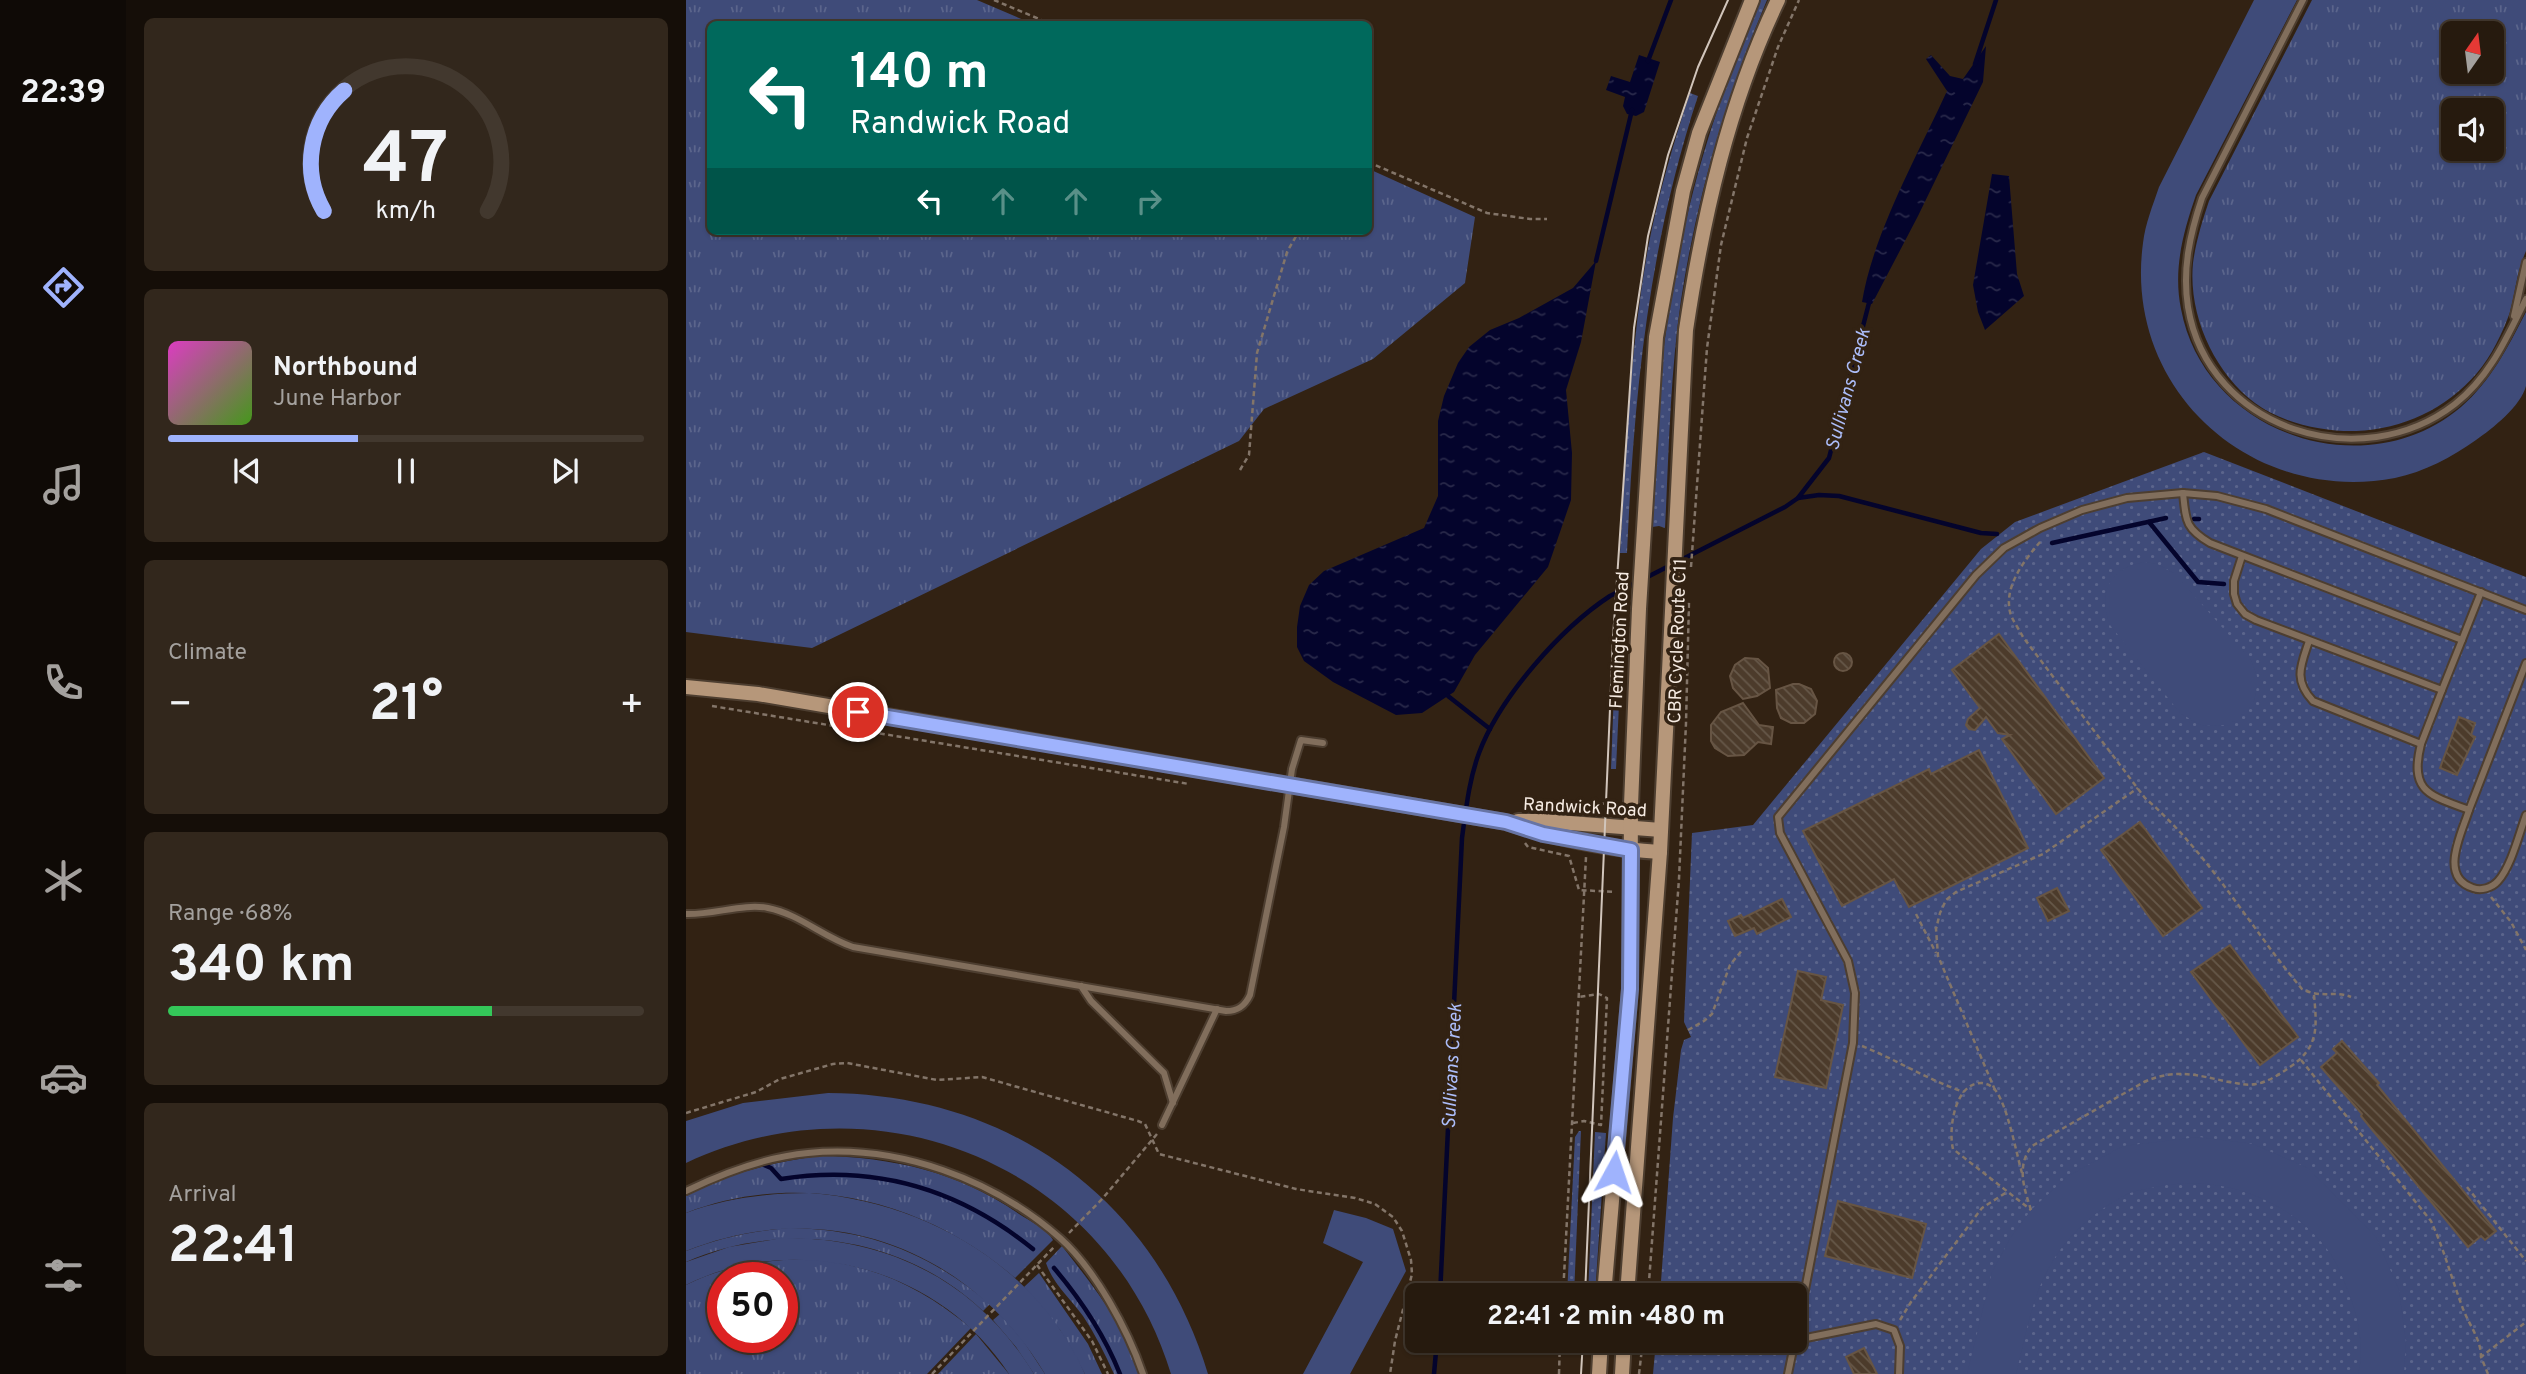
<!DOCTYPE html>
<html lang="en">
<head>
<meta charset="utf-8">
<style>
  :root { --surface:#261a0e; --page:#32271c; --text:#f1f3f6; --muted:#a4a19e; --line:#42382e; --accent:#9fb3fd }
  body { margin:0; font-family:Overpass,sans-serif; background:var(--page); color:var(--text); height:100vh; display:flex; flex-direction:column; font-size:26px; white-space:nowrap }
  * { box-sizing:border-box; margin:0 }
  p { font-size:23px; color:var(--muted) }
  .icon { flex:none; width:38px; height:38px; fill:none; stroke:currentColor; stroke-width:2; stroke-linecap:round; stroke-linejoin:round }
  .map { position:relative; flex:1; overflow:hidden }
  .panel { display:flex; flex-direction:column; gap:18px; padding:18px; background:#150e08; width:560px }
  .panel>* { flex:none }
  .guide { position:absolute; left:21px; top:21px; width:665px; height:214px; border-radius:10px; box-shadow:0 2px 5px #0004,0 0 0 2px var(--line); background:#00695c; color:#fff; overflow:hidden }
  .needle { width:46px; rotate:14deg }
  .tools { position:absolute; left:1755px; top:21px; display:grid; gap:14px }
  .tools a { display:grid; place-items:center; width:63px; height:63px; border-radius:10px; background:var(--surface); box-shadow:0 2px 5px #0004,0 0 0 2px var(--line); font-size:35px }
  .speed { position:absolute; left:21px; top:1262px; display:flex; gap:14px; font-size:35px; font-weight:700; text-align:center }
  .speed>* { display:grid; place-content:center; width:91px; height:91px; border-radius:50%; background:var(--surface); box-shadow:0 2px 5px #0004,0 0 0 2px var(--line); line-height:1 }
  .speed .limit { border:10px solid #d22; background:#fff; color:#111 }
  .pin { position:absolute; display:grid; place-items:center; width:60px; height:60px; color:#fff; margin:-30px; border:4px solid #fff; border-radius:50%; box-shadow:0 2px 7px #0007 }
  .me { position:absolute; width:77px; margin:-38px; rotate:5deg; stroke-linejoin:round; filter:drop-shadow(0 0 5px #0008) }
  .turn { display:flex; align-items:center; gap:24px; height:147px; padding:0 28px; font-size:32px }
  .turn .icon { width:91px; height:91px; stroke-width:2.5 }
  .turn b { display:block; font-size:49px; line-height:60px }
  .lanes { display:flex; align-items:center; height:66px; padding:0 28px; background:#0003; justify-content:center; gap:35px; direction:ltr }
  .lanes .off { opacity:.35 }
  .big { font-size:52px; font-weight:700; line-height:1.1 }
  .panel .card { flex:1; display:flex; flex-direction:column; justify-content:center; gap:10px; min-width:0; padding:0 24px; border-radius:10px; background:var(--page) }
  .panel .dial { align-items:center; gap:0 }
  .dial svg { height:182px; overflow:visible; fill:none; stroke:var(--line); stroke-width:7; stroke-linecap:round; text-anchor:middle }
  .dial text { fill:var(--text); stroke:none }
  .song { display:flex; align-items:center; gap:21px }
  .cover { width:84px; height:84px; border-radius:10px; background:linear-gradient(135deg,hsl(310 70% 55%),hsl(100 70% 35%)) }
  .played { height:7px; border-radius:4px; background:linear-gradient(90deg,var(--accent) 40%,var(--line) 40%) }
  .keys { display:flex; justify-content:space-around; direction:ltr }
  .heat { display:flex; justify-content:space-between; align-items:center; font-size:38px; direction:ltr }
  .charge { height:10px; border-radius:5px; background:linear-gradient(90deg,#34c759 68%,var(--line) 0) }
  .trip { position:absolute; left:719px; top:1283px; width:402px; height:70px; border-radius:10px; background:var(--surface); box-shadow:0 2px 5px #0004,0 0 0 2px var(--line); font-weight:700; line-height:70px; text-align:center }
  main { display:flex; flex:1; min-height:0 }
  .dock { display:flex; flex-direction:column; width:126px; justify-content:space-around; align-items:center; background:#0f0a06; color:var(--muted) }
  .dock .icon { width:49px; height:49px }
  .dock .active { color:var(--accent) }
  .dock b { font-size:32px; color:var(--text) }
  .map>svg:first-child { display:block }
</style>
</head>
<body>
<main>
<nav class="dock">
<b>22:39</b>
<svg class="icon active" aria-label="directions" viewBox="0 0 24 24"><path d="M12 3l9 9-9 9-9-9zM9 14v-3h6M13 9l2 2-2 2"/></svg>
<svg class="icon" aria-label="music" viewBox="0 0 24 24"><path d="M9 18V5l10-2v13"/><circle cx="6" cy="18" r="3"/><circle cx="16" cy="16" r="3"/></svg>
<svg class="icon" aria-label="phone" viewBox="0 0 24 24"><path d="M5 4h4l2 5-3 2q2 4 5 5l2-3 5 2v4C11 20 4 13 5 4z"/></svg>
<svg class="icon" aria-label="climate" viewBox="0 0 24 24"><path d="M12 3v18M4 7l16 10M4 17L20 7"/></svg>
<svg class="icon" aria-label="car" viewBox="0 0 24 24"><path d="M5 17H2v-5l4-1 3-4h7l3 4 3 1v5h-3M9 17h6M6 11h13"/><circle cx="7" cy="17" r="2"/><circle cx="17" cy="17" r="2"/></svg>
<svg class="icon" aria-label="filters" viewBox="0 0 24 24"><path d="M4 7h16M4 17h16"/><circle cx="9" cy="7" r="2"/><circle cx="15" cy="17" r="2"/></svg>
</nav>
<section class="panel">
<div class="card dial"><svg viewBox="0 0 100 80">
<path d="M14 69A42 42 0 1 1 86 69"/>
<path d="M14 69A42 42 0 0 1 23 16" stroke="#9fb3fd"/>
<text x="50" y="56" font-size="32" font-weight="700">47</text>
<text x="50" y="72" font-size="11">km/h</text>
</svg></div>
<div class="card">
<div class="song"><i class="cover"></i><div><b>Northbound</b><p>June Harbor</p></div></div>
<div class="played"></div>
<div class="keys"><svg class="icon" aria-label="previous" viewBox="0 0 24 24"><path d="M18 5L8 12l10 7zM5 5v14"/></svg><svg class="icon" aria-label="pause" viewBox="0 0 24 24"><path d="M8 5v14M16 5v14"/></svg><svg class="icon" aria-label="next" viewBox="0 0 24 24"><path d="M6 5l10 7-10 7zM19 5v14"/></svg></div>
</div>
<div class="card"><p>Climate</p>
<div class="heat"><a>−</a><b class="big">21°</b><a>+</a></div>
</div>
<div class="card"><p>Range · 68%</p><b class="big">340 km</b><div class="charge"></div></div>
<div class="card"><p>Arrival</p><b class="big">22:41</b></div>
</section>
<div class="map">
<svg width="1840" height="1374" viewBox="0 0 1840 1374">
  <defs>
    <pattern id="grass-tufts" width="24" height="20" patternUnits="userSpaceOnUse" patternTransform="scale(1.75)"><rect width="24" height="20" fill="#3f4b79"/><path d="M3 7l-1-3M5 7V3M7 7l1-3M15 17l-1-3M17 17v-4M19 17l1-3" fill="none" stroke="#5b658c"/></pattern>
    <pattern id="park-dots" width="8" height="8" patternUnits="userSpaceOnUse" patternTransform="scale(1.75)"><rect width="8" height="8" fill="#3f4b79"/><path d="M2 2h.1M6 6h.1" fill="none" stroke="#5b658c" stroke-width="1.8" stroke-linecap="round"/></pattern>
    <pattern id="water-ripples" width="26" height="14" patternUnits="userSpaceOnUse" patternTransform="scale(1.75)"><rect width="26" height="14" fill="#04042c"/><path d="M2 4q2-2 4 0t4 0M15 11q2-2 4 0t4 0" fill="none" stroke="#29294a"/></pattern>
    <pattern id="building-back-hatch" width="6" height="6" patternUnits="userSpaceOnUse" patternTransform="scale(1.75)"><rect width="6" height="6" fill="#4c3b2b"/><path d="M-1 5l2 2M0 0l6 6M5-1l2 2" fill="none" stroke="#665849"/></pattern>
  </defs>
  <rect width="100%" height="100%" fill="#322213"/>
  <g fill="url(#grass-tufts)" fill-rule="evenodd">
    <path d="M0,0H291L347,24H24V231H682L683,169L789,217L779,283L687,359L578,409L553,441L126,648L0,632Z"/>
    <path d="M1626,0H1840V251C1830,274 1830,290 1824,312C1817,332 1805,357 1791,373C1760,409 1717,429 1670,431C1639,432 1595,423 1569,403C1528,372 1502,315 1507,263C1510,241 1516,222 1523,201ZM1806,33V72H1768V33ZM1768,110H1806V149H1768Z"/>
    <path d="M134,1156C207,1157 273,1172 333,1214C344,1221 361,1229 367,1240L329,1278C239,1200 113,1169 0,1213V1196C43,1173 86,1162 134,1156Z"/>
    <path d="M103,1228C183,1229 243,1253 304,1304L297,1311C219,1236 97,1219 0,1262V1251C33,1238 67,1231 103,1228Z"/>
    <path d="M376,1246C407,1286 439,1325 454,1374H428C419,1354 409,1334 397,1316C384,1298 367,1284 360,1263Z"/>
    <path d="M126,1259C190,1266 235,1287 285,1328L241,1374H0V1285C40,1265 82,1259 126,1259ZM37,1278H96V1337H37Z"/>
    <path d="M353,1273L402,1344L416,1374H399L374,1330L338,1287Z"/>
    <path d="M314,1314L336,1339L359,1374H348L330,1347L307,1320Z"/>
    <path d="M290,1334L323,1374H252Z"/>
  </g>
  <g fill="url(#park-dots)">
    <path d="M1075,0H1081C1040,97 1011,196 995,300C984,376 983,452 979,528L973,526L966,527C970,476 971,424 975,373C988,244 1021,118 1075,0Z"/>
    <path d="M1004,93L1012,96C962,248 948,395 941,553H934C940,451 944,348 962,248C972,196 987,144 1004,93Z"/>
    <path d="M1518,452L1840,577V1374H967L970,1341L1110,1340V1295H974L987,1118L995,1050L998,1040L1005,1037L998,1022L1006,833L1067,825L1295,549L1329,522Z"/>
    <path d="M930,639H936L930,769H925Z"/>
    <path d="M893,1131H895L888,1295H881L889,1137Z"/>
    <path d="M909,1132L920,1133L909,1295H902Z"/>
  </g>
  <g fill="#3f4b79">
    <path d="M1568,0H1611L1510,195C1497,233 1487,269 1495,309C1518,433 1678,489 1775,407C1805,381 1822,347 1840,312C1840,329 1840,373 1840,386C1835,406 1806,429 1790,440C1766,457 1738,472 1709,478C1566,505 1437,390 1457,243C1459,224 1467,205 1473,187Z"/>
    <path d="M1459,562L1471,564L1489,574L1565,660L1571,676V686L1568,701L1561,711L1543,725L1516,726L1494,713L1424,625C1411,593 1424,567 1459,562Z"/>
    <path d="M142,1093C324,1094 469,1199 522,1374H485C422,1167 194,1072 0,1163V1121L57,1103Z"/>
    <path d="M1513,1137L1567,1144L1622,1168L1690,1237L1713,1290L1720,1343L1718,1374H1672C1679,1348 1672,1315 1662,1291C1657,1278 1651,1264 1644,1253C1605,1199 1533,1173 1470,1187C1461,1189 1452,1190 1444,1193C1415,1206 1385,1232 1368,1259C1346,1293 1340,1335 1330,1374H1281L1306,1272L1325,1237L1345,1210L1382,1176L1437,1146Z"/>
    <path d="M124,1193C240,1202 350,1265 399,1374H359C283,1247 138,1195 0,1251V1213C40,1198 82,1193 124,1193Z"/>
    <path d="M648,1210L680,1218L707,1229L720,1271L664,1374H617L677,1262L637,1243Z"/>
    <path d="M96,1238C203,1237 292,1282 348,1374H323C255,1269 112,1229 0,1285V1262L43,1247Z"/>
  </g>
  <g fill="url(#water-ripples)">
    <path d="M1300,46L1297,82L1232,216L1186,304L1176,302C1187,234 1232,154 1261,91L1240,59L1245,55L1264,76L1277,79Z"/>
    <path d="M953,55L974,62L958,112L950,116L941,114L937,106L939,97L920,90L925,76L944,82Z"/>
    <path d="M1306,174L1323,176L1331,274L1338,296L1299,330L1292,312L1287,285Z"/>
    <path d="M910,261L895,342L880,390L886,453L885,500L862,567L789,655L768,692L736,713L710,715L647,682L618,661L611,647V627L614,606L623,585L638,571L738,528L752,496V421L758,396L772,363L783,347L804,330L833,318L887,288Z"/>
  </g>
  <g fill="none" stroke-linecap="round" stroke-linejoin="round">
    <g stroke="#04042c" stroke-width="4.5">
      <path d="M962,61L985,0"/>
      <path d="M1289,64L1310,0"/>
      <path d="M910,261L946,110"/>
      <path d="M1112,498L1133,495L1153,496L1295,533L1311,534"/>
      <path d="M1508,519H1513"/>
      <path d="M1463,522L1512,582L1538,584"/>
      <path d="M1366,543L1480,518"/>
      <path d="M762,696L804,729"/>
      <path d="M78,1165L85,1168L95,1179C190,1164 273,1189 347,1249"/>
      <path d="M368,1268C396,1301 418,1334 434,1374"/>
      <path d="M754,1295L776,838C780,809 783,780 793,753C814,697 875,628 924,596L1099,507L1112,498L1143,458L1184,299"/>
      <path d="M748,1374L751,1340"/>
    </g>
  </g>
  <g fill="url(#building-back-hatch)" stroke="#675544" stroke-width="2">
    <path d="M1313,634L1418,778L1370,814L1316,739L1324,735L1312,733L1300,717L1289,730L1283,729L1280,725L1282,719L1294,708L1266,670Z"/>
    <circle cx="1157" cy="662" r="9"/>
    <path d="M1059,658L1072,659L1082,668L1084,688L1071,696L1057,699L1047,688L1044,676L1049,665Z"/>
    <path d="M1107,684H1113L1125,689L1131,701L1129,714L1118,723H1105L1095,718L1091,708L1090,690Z"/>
    <path d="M1057,703L1073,725L1087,727L1085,744L1072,742L1058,755L1042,756L1029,748L1025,741V725L1035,712Z"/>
    <path d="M1773,717L1789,723L1785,735L1789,737L1771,775L1754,768Z"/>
    <path d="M1293,750L1342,848L1223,907L1208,879L1156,906L1117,831L1243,769L1245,774Z"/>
    <path d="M1454,822L1516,908L1477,936L1415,850Z"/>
    <path d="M1371,888L1383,911L1362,921L1351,898Z"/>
    <path d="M1096,899L1105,917L1071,934L1068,928L1049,936L1042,921L1055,915L1057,918Z"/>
    <path d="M1544,945L1612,1037L1574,1065L1505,972Z"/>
    <path d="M1112,971L1140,977L1135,1000L1157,1005L1140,1088L1089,1077Z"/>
    <path d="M1656,1041L1693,1083L1691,1085L1810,1231L1799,1240L1795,1236L1782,1247L1675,1116L1676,1114L1635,1067L1651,1053L1647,1049Z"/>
    <path d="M1152,1201L1240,1224L1226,1278L1139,1256Z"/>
    <path d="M1178,1348L1191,1374H1168L1160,1357Z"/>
  </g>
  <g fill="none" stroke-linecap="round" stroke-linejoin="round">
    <g stroke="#4d3e30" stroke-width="10">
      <g id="lane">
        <path d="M1617,0L1516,198C1504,234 1496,269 1502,307C1522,430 1675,477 1769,404C1804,377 1821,337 1840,299"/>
        <path d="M1828,316L1840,262"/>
        <path d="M1497,493C1500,521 1499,528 1524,543L1776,640L1795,592"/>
        <path d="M1556,556L1548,581V594L1551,604L1559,614L1570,620L1756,690L1776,640"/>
        <path d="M1623,641C1615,665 1607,680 1627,701L1735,744L1756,690"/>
        <path d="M1735,744C1723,792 1743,795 1783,810L1840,663"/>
        <path d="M1783,810C1776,833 1752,877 1787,888C1795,891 1806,888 1812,881C1825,867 1833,834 1840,815"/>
        <path d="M0,914C27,915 58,903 82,908C113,914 137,937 167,947L540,1011C552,1011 559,1006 564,995L598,827L606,769L615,740L637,743"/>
        <path d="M395,986L405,1001L478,1073L487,1103"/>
        <path d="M476,1125L531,1009"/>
        <path d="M0,1191C39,1172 79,1157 122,1153C212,1144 307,1179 374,1238C409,1269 442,1330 457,1374"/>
        <path d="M1110,1336L1167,1043L1169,993L1162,961L1094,833L1092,817L1290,575L1318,548L1354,528L1396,510L1441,498L1497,493L1531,496L1580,509L1840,610"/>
        <path d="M1110,1340L1190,1324L1208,1330L1214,1346L1213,1374"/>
        <path d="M1102,1374L1109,1340"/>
      </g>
    </g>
    <g stroke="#4d3e30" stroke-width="18">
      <g id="secondary">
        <path d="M0,687L72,694L820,822C870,838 922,849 974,852"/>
        <path d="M832,821H858L975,830"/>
        <path d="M918,1295L944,989L945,805L953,609L970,337L997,191L1013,133L1066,0"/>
        <path d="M941,1295L974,852L1000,330C1017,217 1042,104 1092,0"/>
        <path d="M913,1374L915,1340"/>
        <path d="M936,1374L938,1340"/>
      </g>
    </g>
    <g stroke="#837569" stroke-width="2.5" stroke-dasharray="5 3.5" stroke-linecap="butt">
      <path d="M308,0L365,24"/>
      <path d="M682,162L801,213L844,219H861"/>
      <path d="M554,470L563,455L571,353L601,252L613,231"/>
      <path d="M1354,542C1338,561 1318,586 1324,612C1326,620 1333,629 1337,637L1459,798C1522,852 1563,926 1616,989C1636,999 1648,990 1665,997"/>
      <path d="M1005,567L1021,348L1035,245L1061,138L1092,47L1113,0"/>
      <path d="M26,706L503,784"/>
      <path d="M902,808V803L929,804"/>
      <path d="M839,843L842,847L883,856L893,890L929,892"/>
      <path d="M1805,897L1825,922L1840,950"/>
      <path d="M1230,914L1250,953"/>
      <path d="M1002,1030L1018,1021L1026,1014L1044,965L1057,949"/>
      <path d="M1176,1046C1211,1060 1242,1080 1278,1092"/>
      <path d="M1615,1060L1745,1221C1758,1249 1765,1277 1776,1306C1782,1324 1795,1338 1795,1357"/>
      <path d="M1309,1090L1252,956L1250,929L1254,913L1260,900L1270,892L1357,854L1452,788"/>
      <path d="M0,1113L70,1092L94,1079L147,1064L161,1063L251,1080L296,1077L452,1121L459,1124L473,1154L610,1189L669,1198L689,1204L707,1217L716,1231L725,1260L726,1274L709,1341L704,1374"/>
      <path d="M887,1123L898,1121L915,1125L921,998L913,994L892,997"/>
      <path d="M1336,1173C1330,1152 1322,1108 1310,1091C1306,1086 1302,1084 1296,1083C1269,1082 1262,1129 1267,1149L1345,1210"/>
      <path d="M1781,1187L1840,1261"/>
      <path d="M1345,1210C1338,1188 1330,1166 1346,1146L1458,1082C1490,1068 1510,1075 1543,1082C1552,1083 1561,1086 1570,1084C1582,1082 1594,1074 1604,1067C1633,1047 1631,1028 1628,995"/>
      <path d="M383,1233L417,1198L471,1134"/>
      <path d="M351,1265L406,1341L422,1374"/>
      <path d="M877,1295L900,857"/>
      <path d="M962,1295L993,879L1000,723L1003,601"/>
      <path d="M1214,1320L1225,1302L1296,1208L1321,1192"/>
      <path d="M246,1374L368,1247"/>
      <path d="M873,1374L874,1340"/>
      <path d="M953,1374L957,1340"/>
      <path d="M1802,1374L1795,1357L1840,1322"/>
    </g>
    <use href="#lane" stroke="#816e5c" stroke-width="6"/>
    <use href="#secondary" stroke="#b6977a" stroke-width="14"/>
    <g stroke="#d1c5bb" stroke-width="2">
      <path d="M899,1295L927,638L948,328L962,236L982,155L1012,67L1042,0"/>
      <path d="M895,1374L897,1340"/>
    </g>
  </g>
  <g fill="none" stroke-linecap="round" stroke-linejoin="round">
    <g stroke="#6774a4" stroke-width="18">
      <path id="route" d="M172,712L820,822L857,834L945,850L944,989L928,1172"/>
    </g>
    <use href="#route" stroke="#9fb3fd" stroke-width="12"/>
  </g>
  <g text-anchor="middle" stroke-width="7" stroke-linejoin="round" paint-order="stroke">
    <g font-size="18" fill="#f6ebe2" stroke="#322213">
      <text transform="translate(933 640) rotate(-87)" y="6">Flemington Road</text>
      <text transform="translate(991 641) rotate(-88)" y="6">CBR Cycle Route C11</text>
      <text transform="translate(899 807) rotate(3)" y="6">Randwick Road</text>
    </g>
    <g font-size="19" font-style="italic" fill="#acbdf9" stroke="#322213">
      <text transform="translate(1161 389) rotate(-75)" y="7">Sullivans Creek</text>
      <text transform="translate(765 1066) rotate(-87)" y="7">Sullivans Creek</text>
    </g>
  </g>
</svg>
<div class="tools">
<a><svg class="needle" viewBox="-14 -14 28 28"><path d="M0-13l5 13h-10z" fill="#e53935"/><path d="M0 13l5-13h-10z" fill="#a4a19e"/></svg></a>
<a><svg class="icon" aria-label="sound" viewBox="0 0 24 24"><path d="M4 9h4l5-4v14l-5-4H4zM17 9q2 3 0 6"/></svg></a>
</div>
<div class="speed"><div class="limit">50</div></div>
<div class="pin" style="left:172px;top:712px;background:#d93025"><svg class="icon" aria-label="arrive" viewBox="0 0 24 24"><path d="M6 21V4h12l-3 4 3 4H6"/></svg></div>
<svg class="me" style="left:928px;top:1172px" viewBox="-20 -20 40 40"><path d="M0-17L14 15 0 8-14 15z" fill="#9fb3fd" stroke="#fff" stroke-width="4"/></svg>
<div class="trip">22:41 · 2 min · 480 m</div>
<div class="guide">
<div class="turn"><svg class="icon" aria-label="left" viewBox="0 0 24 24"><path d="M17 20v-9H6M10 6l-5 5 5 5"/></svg><div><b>140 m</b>Randwick Road</div></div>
<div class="lanes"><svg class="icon" aria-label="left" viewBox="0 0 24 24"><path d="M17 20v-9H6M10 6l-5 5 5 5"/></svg><svg class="icon off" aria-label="ahead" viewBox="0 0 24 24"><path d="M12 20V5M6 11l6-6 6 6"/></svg><svg class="icon off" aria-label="ahead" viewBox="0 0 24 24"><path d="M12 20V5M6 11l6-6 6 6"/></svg><svg class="icon off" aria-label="right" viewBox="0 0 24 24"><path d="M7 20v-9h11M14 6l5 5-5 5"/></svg></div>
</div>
</div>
</main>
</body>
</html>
